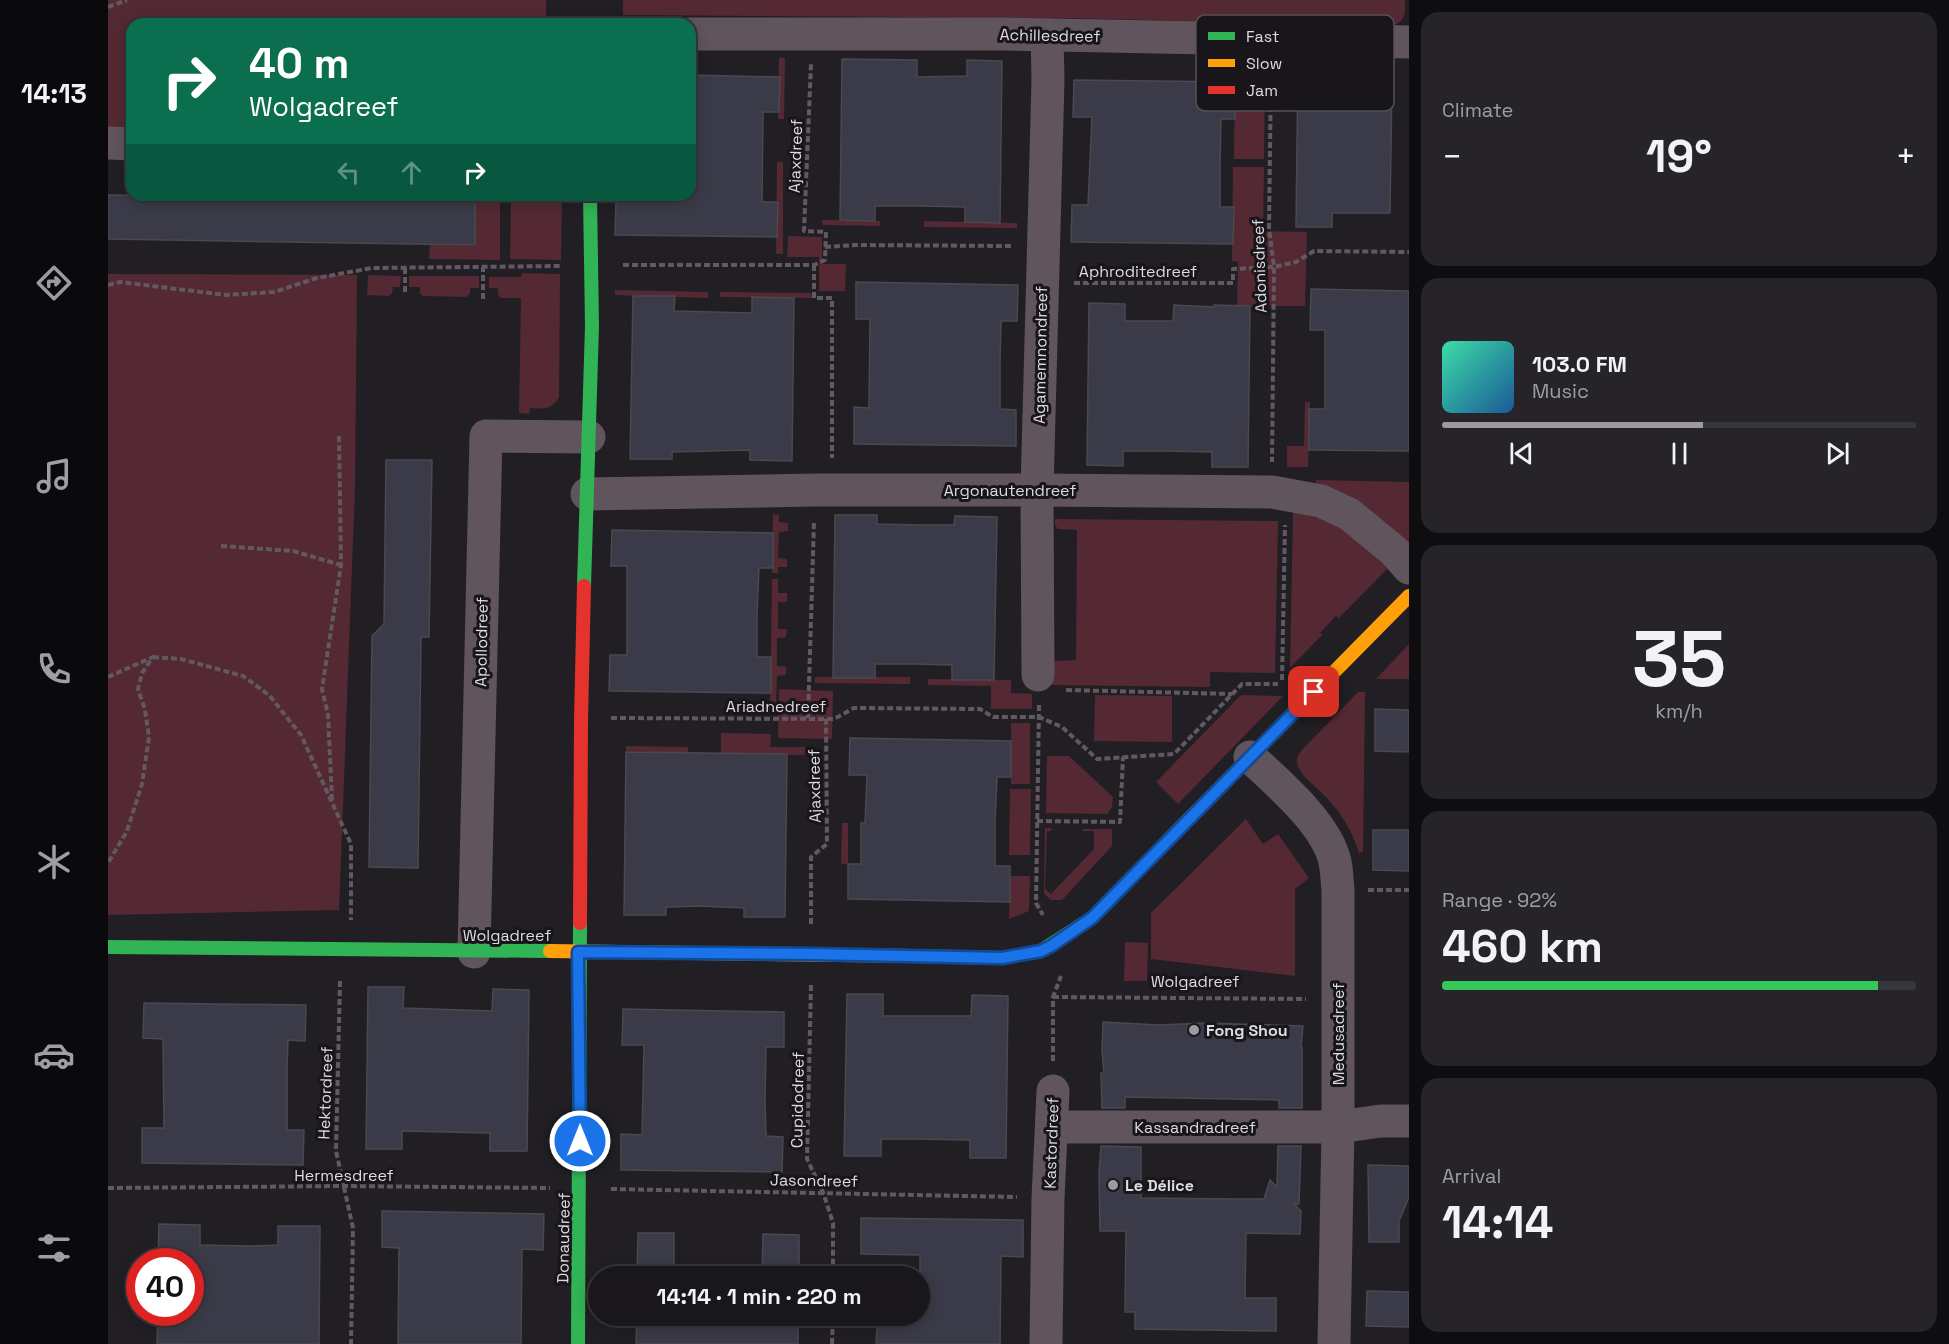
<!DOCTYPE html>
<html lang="en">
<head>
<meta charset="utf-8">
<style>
  :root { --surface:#19171b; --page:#262428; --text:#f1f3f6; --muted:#9f9fa3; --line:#37363a; --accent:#9c9a9e }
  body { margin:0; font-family:"Space Grotesk",sans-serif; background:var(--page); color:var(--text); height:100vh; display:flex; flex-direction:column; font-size:22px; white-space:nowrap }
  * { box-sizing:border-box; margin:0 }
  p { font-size:20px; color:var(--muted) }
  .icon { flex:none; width:33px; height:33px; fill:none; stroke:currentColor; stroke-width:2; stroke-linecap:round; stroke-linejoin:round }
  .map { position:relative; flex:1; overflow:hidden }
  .sheet { display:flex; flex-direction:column; gap:12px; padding:12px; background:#0e0d0f; width:540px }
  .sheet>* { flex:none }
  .top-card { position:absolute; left:18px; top:18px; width:570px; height:183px; border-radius:18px; box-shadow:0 3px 15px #0003,0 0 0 2px var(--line); background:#0b6e4f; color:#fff; overflow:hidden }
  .speed { position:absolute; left:18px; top:1248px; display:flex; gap:12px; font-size:30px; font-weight:700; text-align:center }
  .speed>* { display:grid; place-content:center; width:78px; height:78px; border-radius:50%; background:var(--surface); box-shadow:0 3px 15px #0003,0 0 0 2px var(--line); line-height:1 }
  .speed .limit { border:9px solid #d22; background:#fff; color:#111 }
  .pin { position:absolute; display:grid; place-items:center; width:51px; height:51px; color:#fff; margin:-26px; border-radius:12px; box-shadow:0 3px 9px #0006 }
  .me { position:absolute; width:66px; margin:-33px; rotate:0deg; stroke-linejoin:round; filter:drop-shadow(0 0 4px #0008) }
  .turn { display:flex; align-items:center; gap:21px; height:126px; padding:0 24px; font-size:27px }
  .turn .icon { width:78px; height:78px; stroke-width:2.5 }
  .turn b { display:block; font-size:42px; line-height:51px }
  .lanes { display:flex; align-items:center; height:57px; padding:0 24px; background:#0003; justify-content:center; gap:30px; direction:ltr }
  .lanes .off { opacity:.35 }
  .big { font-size:45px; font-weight:700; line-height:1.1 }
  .sheet .card { flex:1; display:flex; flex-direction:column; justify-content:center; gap:9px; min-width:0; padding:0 21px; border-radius:18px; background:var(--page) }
  .sheet .dial { align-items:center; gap:0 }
  .dial b { font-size:78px; line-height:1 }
  .song { display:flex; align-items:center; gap:18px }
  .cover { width:72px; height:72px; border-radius:9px; background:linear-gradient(135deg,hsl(160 70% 55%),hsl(210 70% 35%)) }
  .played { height:6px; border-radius:3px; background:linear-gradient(90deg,var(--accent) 55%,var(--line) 55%) }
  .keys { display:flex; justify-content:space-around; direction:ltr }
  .heat { display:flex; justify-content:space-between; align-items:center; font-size:33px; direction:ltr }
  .charge { height:9px; border-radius:4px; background:linear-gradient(90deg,#34c759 92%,var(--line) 0) }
  .trip { position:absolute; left:480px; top:1266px; width:342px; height:60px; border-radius:30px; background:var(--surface); box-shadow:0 3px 15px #0003,0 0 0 2px var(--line); font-weight:700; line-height:60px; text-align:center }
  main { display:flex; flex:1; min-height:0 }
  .dock { display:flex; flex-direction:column; width:108px; justify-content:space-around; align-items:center; background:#0a090b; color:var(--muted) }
  .dock .icon { width:42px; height:42px }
  .dock .on { color:var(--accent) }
  .dock b { font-size:27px; color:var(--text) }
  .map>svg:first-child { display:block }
</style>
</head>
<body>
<main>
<nav class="dock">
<b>14:13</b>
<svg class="icon on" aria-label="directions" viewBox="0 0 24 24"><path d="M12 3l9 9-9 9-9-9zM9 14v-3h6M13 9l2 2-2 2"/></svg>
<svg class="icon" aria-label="music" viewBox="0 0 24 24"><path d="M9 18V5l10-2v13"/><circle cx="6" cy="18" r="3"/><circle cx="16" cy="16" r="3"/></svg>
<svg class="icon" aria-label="phone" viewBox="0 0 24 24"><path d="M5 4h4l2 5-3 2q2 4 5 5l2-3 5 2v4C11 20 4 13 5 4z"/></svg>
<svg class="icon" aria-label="climate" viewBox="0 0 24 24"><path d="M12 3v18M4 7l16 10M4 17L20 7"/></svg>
<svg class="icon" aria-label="car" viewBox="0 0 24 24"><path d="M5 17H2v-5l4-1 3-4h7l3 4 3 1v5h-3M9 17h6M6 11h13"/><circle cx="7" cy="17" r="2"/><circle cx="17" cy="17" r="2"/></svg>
<svg class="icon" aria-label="filters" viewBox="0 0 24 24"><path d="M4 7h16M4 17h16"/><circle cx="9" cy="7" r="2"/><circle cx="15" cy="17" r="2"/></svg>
</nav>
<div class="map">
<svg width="1301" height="1344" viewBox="0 0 1301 1344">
  <rect width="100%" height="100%" fill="#211f24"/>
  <g fill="#542933">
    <path d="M0,0H438V24H24V131H0Z"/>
    <path d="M515,0H1297C1298,13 1296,24 1282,26L958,18L515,15Z"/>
    <path d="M671,58H677L676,119H670Z"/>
    <path d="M1127,65L1157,66L1156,159H1126Z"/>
    <path d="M669,162H675V254H668Z"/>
    <path d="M1125,167H1156L1155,231L1199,232L1197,306H1129L1130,262L1124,261Z"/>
    <path d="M331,195H392V260L321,259L322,245L366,246L367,200L331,199Z"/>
    <path d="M403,195H454L453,260L402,259Z"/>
    <path d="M714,220L772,221V226L714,225Z"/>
    <path d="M816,221L909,223V228L816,227Z"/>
    <path d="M680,236L714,237V264H738L737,291H711V257H679Z"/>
    <path d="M414,273L452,274L451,397C444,410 435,409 422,408L421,414L411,413L413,298H393L390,294V288H381V277H413Z"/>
    <path d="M0,274L249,275L247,488L231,910L0,915Z"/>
    <path d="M260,275L293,276L292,287H285L284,293L281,296L259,295Z"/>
    <path d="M301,276H371V288H362V294L358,297L315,296L312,294V287H301Z"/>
    <path d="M507,290L600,292V298L507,295Z"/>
    <path d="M612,292L703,293L704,298L612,297Z"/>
    <path d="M1197,402H1202L1200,467H1179V446H1196Z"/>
    <path d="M1208,480L1301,482V543L1208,484Z"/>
    <path d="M1185,510L1222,520L1274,560L1279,569L1231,618L1228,616L1212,633L1214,635L1182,668Z"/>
    <path d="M665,514L671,515V522L680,523V531L671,532L670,558L679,559V567H670V573H664Z"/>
    <path d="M947,519L1170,521L1167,673L1102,672V687L940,685L946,661L968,660L969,530L950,529L947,525Z"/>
    <path d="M664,579H670V593H679V602H670V629H679L678,637L669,638V666L678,667V675L669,676L668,711L662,710Z"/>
    <path d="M1301,644V679H1268Z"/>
    <path d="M707,677H802V684L707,683Z"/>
    <path d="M820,679L903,680V693L924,694V709H883V686L820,685Z"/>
    <path d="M671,689L725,691L724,739L670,738Z"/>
    <path d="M1250,692H1257L1255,852L1251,853C1244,831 1233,812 1217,796C1209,787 1196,779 1191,768C1187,762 1189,756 1193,751Z"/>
    <path d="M987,695L1064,696V742L986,741Z"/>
    <path d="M1133,695L1175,696L1070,804L1048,782Z"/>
    <rect x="903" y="723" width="19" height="61"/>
    <path d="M613,733L663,734L662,747H697V755L613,754Z"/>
    <path d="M518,746L580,747V753L518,751Z"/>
    <path d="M939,756H961L1005,797L1004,807L999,814L938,813Z"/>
    <path d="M902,789H923L922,855H901Z"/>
    <path d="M1138,819L1155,844L1170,834L1201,878L1187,889V976L1043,959V913Z"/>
    <path d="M734,823H740V864H733Z"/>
    <path d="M937,828H943V831H939L937,889L943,894L986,849V831H975V829H1004V846L954,900H943L936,894Z"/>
    <path d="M902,876H922L921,911L901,919Z"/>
    <path d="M1017,942L1040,943L1039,981H1016Z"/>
  </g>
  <g fill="#3b3a48" stroke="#4a494d" stroke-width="1.5">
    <path d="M734,59L809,60V77L859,76V60L894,61L892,223L857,222V207L813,206H767V221L732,220Z"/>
    <path d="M1190,65L1226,66V83H1284L1282,213H1224V227H1188Z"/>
    <path d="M582,75L672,77L671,112H655L654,202H670L669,237L507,235L508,199L582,200Z"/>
    <path d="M966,80L1128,82L1127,119H1113L1112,163V207H1126L1125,244L963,242L964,205H980L984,117H965Z"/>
    <path d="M0,195L367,200V245L0,239Z"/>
    <path d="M748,282L910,285L909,321H893L892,362V409L908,410V446L746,444V407L761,408L762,319H748Z"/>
    <path d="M1203,289L1301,291V451L1201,450V409H1217V330H1202Z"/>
    <path d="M525,296H567L566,311L644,313V297L686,298L684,461L642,460V450L564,452V459H522Z"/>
    <path d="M981,303L1017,304V321H1065L1066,305L1106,307V305L1142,306L1140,467H1104V452L1060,451H1015V466L979,465Z"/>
    <path d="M278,460H324L321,637H313L310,868L261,867L264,636L276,624Z"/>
    <path d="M727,515H769V524L811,525H846L847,516L889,517L886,680H844V665L805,664H767V678H725Z"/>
    <path d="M504,530L665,533V568H651L649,613V657H663V693L501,691L502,655H519V566H503Z"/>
    <path d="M1267,709L1301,710V752L1267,751Z"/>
    <path d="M742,738L903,741V777H889L887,821V866H902V902L740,899V864H753V823H757L759,775H741Z"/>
    <path d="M518,752L679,754L677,917H636V908L593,906L558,907V915H516Z"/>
    <path d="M1265,830H1301V871L1265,870Z"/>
    <path d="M260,987H296L295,1008L384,1011L385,989L421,990L419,1151H382V1133L294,1131V1149H258Z"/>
    <path d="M739,994H775V1016H863L864,995L900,996L898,1158H862V1140L808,1139H773V1156H736Z"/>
    <path d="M36,1003L198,1005L197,1041L180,1040L179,1067V1130H196L195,1165L34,1163V1128H56L55,1039L35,1038Z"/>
    <path d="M515,1009L676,1012V1047H658L657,1101L658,1136L675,1137L674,1172L513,1170V1134L534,1135L536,1045H514Z"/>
    <path d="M995,1022L1050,1025L1098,1023L1195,1026L1193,1046L1194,1047V1108H1171V1100L1017,1097V1108H994L993,1073L996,1074L994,1050Z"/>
    <path d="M993,1146L1033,1147V1198L1126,1199H1156L1162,1180L1169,1187L1170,1146H1193L1191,1204H1186L1193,1211L1192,1234L1138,1233L1137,1298H1168V1331L1027,1329V1312H1017L1018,1231H992L991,1174Z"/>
    <path d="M1260,1165L1301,1166V1197L1291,1221V1242H1261Z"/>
    <path d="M274,1211L436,1214L435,1250L414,1249L413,1344H290L291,1248L274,1247Z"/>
    <path d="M753,1218L915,1220V1257L893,1256L892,1344H768L770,1316H812V1255L753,1254Z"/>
    <path d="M51,1224L92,1225V1245L143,1246L170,1245V1226H212L211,1344H49L50,1312H82V1262H50Z"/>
    <path d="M530,1233H566V1276H529Z"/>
    <path d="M655,1234L691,1235V1276H654Z"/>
    <path d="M1259,1291L1301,1292V1327L1258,1326Z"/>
    <path d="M529,1316H690V1344H528Z"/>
  </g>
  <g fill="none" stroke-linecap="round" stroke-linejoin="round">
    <g stroke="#625960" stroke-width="4" stroke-dasharray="6 3" stroke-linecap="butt">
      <path d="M0,7L19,0"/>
      <path d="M1163,70L1161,229L1166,267L1164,462"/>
      <path d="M717,247L748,245L904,246"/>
      <path d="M515,265H706L717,260L718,232L696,231L703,64"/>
      <path d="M706,265V298H724V458"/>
      <path d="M297,268V294"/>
      <path d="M966,283H1125V269L1166,267L1188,262L1206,251L1301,252"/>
      <path d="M0,285L12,282L118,295L166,292L209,278L264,268L454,266"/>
      <path d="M375,299V267"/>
      <path d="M113,546L185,551L233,565"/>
      <path d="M45,657L73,659L135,676L161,695L193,735L243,844V920"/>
      <path d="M0,677L45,657L34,673L30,689L37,710L41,737L34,784L19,831L0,863"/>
      <path d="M1174,680L1177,525"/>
      <path d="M958,690L1124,694"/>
      <path d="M931,705L928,903L935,915"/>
      <path d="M503,718L726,719L746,708L872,709L885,717H931L954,727L989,759L1066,754L1134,684H1170"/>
      <path d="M700,718L706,521"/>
      <path d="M224,800L220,715L214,689L233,565L231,435"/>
      <path d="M929,821L1012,822L1015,757"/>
      <path d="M1260,890H1301"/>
      <path d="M703,924V857L719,844L718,719"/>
      <path d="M232,981L228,1151L245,1228L243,1344"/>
      <path d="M703,985L699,1159L715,1192L725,1223V1276"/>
      <path d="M945,997L1198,999"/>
      <path d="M945,1061V997L953,976"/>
      <path d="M0,1188L236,1186L442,1188"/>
      <path d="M503,1189L909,1197"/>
      <path d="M724,1344L725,1316"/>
    </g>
    <g stroke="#60545d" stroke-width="33">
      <path d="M582,34H892L1301,42"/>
      <path d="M0,143L24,144"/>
      <path d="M479,494L707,490H929L1164,492L1213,501L1241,514L1286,551L1301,568"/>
      <path d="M930,675L929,490L940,80L939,35"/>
      <path d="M1142,757C1170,783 1219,824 1227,862C1229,871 1229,881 1230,890V1127L1226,1344"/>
      <path d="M366,952L378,436L481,437"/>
      <path d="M944,1127H1230L1273,1121H1301"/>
      <path d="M938,1344L940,1198L945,1091"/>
    </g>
    <g stroke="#30b455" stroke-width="14">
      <path d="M476,586L484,326L482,195"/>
      <path d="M0,947L442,951"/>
      <path d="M809,956L894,958L933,951L984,918L1077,823"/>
      <path d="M470,1344L472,923"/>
    </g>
    <g stroke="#ff9f0a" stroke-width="14">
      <path d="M1077,823L1301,596"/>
      <path d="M442,951L809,956"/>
    </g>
    <path stroke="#e5322d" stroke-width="14" d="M472,923L473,720L476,586"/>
  </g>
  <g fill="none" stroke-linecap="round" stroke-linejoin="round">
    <g stroke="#114b97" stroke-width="15">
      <path id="route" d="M472,1141L470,952L704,954L894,958L933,951L943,946L984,918L1206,692"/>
    </g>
    <use href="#route" stroke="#1a73e8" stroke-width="10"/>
  </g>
  <g fill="#9c9a9e" stroke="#18151b" stroke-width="2">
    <circle cx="1086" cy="1030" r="6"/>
    <circle cx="1005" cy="1185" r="6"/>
  </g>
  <g text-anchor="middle" stroke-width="6" stroke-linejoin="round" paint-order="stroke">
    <g font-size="16" fill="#dedce0" stroke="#18151b">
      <text transform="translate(942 35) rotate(1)" y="6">Achillesdreef</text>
      <text transform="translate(687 156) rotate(-88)" y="6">Ajaxdreef</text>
      <text transform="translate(1151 266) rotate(-92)" y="6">Adonisdreef</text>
      <text x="1030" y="277">Aphroditedreef</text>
      <text transform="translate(932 355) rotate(-89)" y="6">Agamemnondreef</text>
      <text x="902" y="496">Argonautendreef</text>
      <text transform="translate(373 642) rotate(-89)" y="6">Apollodreef</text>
      <text x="668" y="712">Ariadnedreef</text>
      <text transform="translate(706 786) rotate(-91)" y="6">Ajaxdreef</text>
      <text x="399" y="941">Wolgadreef</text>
      <text x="1087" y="987">Wolgadreef</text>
      <text transform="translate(1230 1034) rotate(-90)" y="6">Medusadreef</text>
      <text transform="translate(217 1093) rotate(-88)" y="6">Hektordreef</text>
      <text transform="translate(689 1100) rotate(-89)" y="6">Cupidodreef</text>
      <text x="1087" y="1133">Kassandradreef</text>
      <text transform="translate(943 1143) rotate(-88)" y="6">Kastordreef</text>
      <text x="236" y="1181">Hermesdreef</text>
      <text transform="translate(706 1180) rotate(1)" y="6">Jasondreef</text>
      <text transform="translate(455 1238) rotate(-89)" y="6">Donaudreef</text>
    </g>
    <g font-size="16" font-weight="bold" fill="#dedce0" stroke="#18151b" text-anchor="start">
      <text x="1098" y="1036">Fong Shou</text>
      <text x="1017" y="1191">Le Délice</text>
    </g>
  </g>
  <rect x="1088" y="15" width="198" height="96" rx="9" fill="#18151b" stroke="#535156" stroke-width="1.5"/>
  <rect x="1100" y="32" width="27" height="8" fill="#30b455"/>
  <rect x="1100" y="59" width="27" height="8" fill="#ff9f0a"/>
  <rect x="1100" y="86" width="27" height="8" fill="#e5322d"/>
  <g font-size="16" fill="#dedce0">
    <text x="1138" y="42">Fast</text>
    <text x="1138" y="69">Slow</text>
    <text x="1138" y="96">Jam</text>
  </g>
</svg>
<div class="speed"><div class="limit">40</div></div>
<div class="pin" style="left:1206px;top:692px;background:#d93025"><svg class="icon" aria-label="arrive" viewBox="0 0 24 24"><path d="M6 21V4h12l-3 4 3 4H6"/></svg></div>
<svg class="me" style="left:472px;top:1141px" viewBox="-20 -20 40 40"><circle r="17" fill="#1a73e8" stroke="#fff" stroke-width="3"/><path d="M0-11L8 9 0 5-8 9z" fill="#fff"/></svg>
<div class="trip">14:14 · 1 min · 220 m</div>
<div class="top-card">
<div class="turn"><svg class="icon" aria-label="right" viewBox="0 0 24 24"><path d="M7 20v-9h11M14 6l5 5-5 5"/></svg><div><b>40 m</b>Wolgadreef</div></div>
<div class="lanes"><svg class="icon off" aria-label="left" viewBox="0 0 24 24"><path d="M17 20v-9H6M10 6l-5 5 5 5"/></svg><svg class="icon off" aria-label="ahead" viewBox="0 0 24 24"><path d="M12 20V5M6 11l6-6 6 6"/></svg><svg class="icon" aria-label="right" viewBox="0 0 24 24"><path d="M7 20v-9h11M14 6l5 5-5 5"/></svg></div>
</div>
</div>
<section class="sheet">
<div class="card"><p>Climate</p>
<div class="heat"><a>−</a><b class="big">19°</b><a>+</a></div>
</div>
<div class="card">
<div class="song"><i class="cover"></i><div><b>103.0 FM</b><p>Music</p></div></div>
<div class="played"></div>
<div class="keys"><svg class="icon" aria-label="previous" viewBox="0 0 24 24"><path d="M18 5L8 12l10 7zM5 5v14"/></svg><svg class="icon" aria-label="pause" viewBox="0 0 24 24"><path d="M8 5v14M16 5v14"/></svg><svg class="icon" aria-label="next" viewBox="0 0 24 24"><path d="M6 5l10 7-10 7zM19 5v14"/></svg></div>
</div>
<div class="card dial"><b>35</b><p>km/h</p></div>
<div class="card"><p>Range · 92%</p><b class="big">460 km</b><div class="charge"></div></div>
<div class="card"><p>Arrival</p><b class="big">14:14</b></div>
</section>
</main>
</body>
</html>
